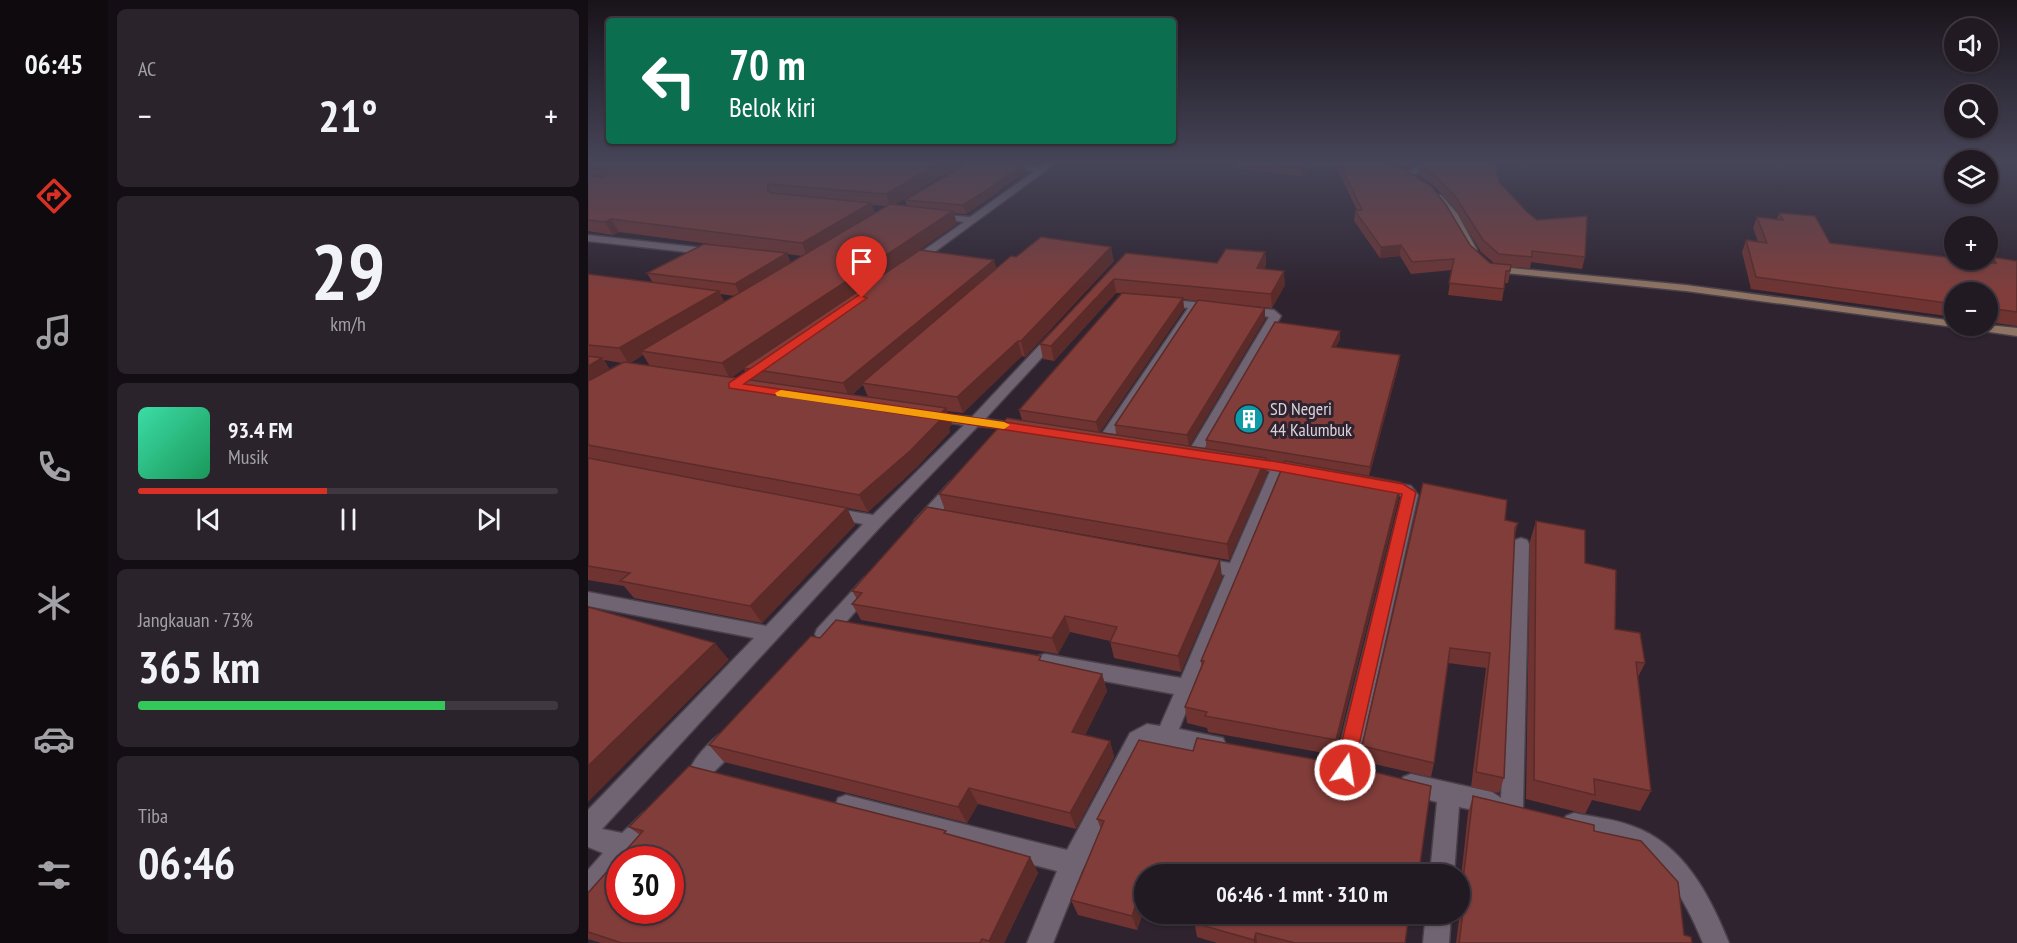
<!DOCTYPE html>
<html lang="id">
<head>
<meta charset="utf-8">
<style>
  :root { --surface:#221a23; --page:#2a232b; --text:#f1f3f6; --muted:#a2a1a6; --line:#3f3841; --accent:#d93025 }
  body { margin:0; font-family:"PT Sans Narrow",sans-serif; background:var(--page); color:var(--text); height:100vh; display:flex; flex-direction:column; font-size:22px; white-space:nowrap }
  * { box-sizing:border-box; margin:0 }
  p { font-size:20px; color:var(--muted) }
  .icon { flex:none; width:33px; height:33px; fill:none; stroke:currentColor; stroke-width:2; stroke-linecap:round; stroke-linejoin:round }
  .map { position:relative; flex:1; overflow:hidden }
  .sheet { display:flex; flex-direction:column; gap:9px; padding:9px; background:#130e13; width:480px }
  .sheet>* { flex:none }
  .hud { position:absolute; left:18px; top:18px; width:570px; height:126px; border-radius:6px; box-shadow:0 2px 4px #0004,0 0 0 2px var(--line); background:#0b6e4f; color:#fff; overflow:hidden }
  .controls { position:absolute; left:1356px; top:18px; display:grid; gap:12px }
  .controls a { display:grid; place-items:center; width:54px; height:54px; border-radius:50%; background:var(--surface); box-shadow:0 2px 4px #0004,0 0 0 2px var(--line); font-size:30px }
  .speed { position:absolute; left:18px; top:846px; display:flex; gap:12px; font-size:30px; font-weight:700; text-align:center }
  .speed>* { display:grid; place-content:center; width:78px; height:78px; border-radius:50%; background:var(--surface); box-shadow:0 2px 4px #0004,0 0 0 2px var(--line); line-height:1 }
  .speed .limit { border:9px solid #d22; background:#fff; color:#111 }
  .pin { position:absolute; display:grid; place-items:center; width:51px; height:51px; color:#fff; margin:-62px -26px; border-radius:50% 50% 50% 0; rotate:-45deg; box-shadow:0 0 6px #0007 }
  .pin .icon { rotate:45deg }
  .me { position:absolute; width:66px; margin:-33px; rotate:13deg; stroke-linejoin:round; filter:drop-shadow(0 0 4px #0008) }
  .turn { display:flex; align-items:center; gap:21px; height:126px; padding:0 24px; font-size:27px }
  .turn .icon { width:78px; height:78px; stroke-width:2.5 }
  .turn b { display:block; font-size:42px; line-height:51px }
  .big { font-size:45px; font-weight:600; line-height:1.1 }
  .sheet .tile { flex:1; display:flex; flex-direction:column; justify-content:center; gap:9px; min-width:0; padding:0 21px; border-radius:9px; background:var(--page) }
  .sheet .dial { align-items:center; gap:0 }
  .dial b { font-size:78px; line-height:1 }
  .song { display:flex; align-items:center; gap:18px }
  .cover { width:72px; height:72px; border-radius:9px; background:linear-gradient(135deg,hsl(160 70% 55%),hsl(150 70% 35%)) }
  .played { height:6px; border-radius:3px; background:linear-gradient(90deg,var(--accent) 45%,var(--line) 45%) }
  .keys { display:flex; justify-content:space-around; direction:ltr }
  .heat { display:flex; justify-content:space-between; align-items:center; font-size:33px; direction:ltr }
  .charge { height:9px; border-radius:4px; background:linear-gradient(90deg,#34c759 73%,var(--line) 0) }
  .trip { position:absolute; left:546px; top:864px; width:336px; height:60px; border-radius:30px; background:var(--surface); box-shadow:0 2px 4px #0004,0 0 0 2px var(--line); font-weight:600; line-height:60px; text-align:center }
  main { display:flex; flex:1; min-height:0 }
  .tab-bar { display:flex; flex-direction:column; width:108px; justify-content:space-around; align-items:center; background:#0e0a0e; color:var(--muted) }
  .tab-bar .icon { width:42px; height:42px }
  .tab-bar .selected { color:var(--accent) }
  .tab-bar b { font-size:27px; color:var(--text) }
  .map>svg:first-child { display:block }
</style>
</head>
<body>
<main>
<nav class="tab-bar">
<b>06:45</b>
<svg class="icon selected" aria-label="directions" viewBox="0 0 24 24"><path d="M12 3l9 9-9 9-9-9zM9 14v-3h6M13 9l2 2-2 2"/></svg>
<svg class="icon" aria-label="music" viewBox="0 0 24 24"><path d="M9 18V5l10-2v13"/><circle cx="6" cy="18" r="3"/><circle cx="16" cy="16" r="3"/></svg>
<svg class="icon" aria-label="phone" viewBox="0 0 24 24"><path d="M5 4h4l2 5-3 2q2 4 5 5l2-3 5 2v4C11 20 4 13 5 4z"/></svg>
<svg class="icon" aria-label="climate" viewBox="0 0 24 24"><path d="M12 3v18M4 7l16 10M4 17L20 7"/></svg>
<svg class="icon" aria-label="car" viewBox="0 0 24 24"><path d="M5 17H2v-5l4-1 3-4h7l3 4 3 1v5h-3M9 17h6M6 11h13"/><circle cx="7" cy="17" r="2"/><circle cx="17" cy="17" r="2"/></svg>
<svg class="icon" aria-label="filters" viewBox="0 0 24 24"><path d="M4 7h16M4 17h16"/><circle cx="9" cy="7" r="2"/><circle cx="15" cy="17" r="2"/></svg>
</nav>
<section class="sheet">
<div class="tile"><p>AC</p>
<div class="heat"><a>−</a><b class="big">21°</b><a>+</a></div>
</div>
<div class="tile dial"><b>29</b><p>km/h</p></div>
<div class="tile">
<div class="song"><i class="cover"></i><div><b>93.4 FM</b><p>Musik</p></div></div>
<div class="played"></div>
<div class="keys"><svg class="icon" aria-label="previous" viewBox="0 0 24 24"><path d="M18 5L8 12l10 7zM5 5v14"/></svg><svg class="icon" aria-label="pause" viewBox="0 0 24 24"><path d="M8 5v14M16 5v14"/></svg><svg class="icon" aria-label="next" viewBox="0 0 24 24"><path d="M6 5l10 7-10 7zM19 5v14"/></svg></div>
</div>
<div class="tile"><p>Jangkauan · 73%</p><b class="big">365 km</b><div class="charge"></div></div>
<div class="tile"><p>Tiba</p><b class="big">06:46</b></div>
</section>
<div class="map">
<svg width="1429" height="943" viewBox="0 0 1429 943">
  <rect width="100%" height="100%" fill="#2e232f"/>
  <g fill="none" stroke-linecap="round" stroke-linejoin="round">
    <g stroke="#49404a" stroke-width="3">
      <g id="street">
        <path d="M460,162H469L337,259H329V255L376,222L345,218V214L382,217L447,171L418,168L414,166L415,164L453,166Z"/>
        <path d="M832,162H841L831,173L817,176V172L825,169Z"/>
        <path d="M0,235L125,249L130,252L125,255L0,241Z"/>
        <path d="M575,299L626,304L632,307L626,310L610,309L521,444H511L509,441L600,308L571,304V300Z"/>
        <path d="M659,307L686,310L693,316L613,454L606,459L601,457L599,454L681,317L655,312L653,310Z"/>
        <path d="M467,332L471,333V339L397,419L438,425L440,428L438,431L390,426L294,525L14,829L34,833L55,813L63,810L71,813L75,821L71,829L40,860H32C32,876 15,895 0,901V870L15,853L0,847V810L166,638L0,606V592L178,626L275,524L238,517L236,513L238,509L244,508L285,515L376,425L338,419L336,416L338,413L384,417L463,333Z"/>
        <path d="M658,457L714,466L721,471L714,476L696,473L591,729L635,738L638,745L635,752L627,755L562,743L558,747L494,871L465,943H439L469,871L250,814L247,806L250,798L258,795L479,850L542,733L559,724L572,726L586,694L457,670L450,668L447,662L450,656L457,654L593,678L637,575L607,568L604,564L607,560L613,558L642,563L682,471L653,465L651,462Z"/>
        <path d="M794,480L823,486L830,495L770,762L781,766L784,773L781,780L773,783L749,777L746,770L814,496L789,489L786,485L789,481Z"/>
        <path d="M367,481L372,482L375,486L372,490L339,528H327L325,524L327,520L362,482Z"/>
        <path d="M933,538L939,540L941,544L935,808L932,816L924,819L916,816L913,809L904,814L871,807L866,874H842L849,802L815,793L812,785L815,777L823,774L904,792L913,798L925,544L927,540Z"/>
        <path d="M282,576L288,578L291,583L288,588L243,639L236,642L229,639L227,634L229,629L276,578Z"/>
        <path d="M141,729L148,732L152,739C145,753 128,774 113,779L105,776L102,769C108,755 127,735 141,729Z"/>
        <path d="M986,813C1005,817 1026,819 1044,826C1096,844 1122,896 1141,943H1115C1101,909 1078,862 1042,848C1021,840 998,841 978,832L974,824L978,816Z"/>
        <path d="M838,914H863L861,943H835Z"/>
      </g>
    </g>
    <g stroke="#49404a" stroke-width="3">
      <g id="secondary">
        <path d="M847,195H853L869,213L889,250L887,252H881L860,214L846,197Z"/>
        <path d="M902,266L1098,285L1366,321V326H1371L1366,327L1098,291L898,271V267Z"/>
        <path d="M1400,325L1429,328V336L1381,329L1375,326Z"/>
      </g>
    </g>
    <use href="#street" fill="#716472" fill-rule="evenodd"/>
    <use href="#secondary" fill="#8f7463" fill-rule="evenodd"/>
  </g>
  <g fill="#6f3432" fill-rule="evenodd">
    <path d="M0,162L375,163L306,205L319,206L317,200L436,164L438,172L411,190L412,191L378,214L366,213L369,224L276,288L409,269L526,261L437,357L434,356L375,413L359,411L364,424L361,428L362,432L329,467L280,512L104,478L259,508L267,525L174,623L46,598L36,586L0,580V274L65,283L59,273L160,249L31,232L25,235L0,231ZM284,205L299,206L287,213ZM199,254L214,256L203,263ZM132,294L147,296L136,302ZM55,355L62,366L42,363ZM16,360L34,363L22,370ZM156,369L162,380L144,377ZM275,385L280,397L264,395Z"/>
    <path d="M646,162H828L818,169L812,167L882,245L902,263H906L893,252L866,207L845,185L830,175L831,166L911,182L939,212L949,220L997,257L994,269L943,262L942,268L923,267L920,283H917L914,301L860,295L864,270L823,274L812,256L792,258L766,221L767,211L769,210L749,169L725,166L713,176L646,168Z"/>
    <path d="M1331,162H1366V164Z"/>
    <path d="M1191,213L1242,243L1401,262L1404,257L1429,261V326L1400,322V292H1366V317L1163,289L1154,252L1158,240L1170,242L1165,228L1169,217L1189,219Z"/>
    <path d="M677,252L678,265L676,269L697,285L684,308L625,302L677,319L601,446L618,448V440L752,331V339L748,347L812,355L811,364L781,476L813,482L811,498L747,755L620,732L619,728L599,723L597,707L613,666V661L696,462L678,459L679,474L641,560L357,510L351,494L434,420L431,410L534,293H528L466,361L455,359L452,344L538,253L629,263ZM595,299L610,301L527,425L528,434L512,432L596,309Z"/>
    <path d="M917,520L930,523L926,538L916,778L911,793L883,787L898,668L860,663L846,763L843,777L773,761L774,746Z"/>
    <path d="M948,521L997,563L1027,629L1057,663L1050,677L1063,791L1052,811L1004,800L997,814L938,799L942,541Z"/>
    <path d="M634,577L593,672L526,658L522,641L482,632L470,654L273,620L264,604L269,599L264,591Z"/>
    <path d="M232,638L454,661L514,674L519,691L497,735L522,741L526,757L488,829L390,804L379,823L136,762L121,745Z"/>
    <path d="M885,796L1006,831L1096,935L1104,943H868L874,896H872V887L880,813Z"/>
    <path d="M509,819L831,871L830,874H556V914H821L817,943H629L609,937L607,926L555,913L549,930L490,915L483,900L513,829Z"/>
    <path d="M41,827L360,834L442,857L450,873L416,943H13L0,939V893L52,835Z"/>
  </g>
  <g fill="#5a2b29">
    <path d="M353,162H377L375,163L302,207L298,194Z"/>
    <path d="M718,162H725V166L713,176V166Z"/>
    <path d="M819,162H828L818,169Z"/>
    <path d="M436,164L438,172L411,190L412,191L378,214L375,205L407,183Z"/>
    <path d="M283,203L288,216L219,257L214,243Z"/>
    <path d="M365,211L369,224L158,368H155L156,369L142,379L134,363Z"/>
    <path d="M23,219L31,232L25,235L17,222Z"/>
    <path d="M813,245L812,256L792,258L793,247Z"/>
    <path d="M523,247L526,261L437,357L433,341Z"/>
    <path d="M677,252L678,265L670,282L669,268Z"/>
    <path d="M199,253L204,266L153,297L147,284Z"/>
    <path d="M406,260L410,273L274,383L275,385L261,397L255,383Z"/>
    <path d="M696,271L697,285L684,308L683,294Z"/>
    <path d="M526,279L528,293L466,361L463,346Z"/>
    <path d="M131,291L138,305L53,351L55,355L41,364L31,348Z"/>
    <path d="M595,298L596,309L511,434L508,422Z"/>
    <path d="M677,308V319L601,447L599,435Z"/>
    <path d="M752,331V339L743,356L744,347Z"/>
    <path d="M430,341L434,356L375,413L369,397Z"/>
    <path d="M812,355L811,364L781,477L782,467Z"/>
    <path d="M14,358L24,373L0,388V366Z"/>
    <path d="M358,408L364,424L361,428L362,432L329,467L280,512L271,495Z"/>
    <path d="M678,458L679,474L641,560L639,544Z"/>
    <path d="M813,482L811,498L747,755L748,740Z"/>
    <path d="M259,508L267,525L174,623L162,606Z"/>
    <path d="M632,560L634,577L593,672L590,656Z"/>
    <path d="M477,616L482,632L470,654L464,638Z"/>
    <path d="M127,643L141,660L0,802V766Z"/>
    <path d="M514,674L519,691L490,749L484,732Z"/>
    <path d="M522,741L526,757L488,829L482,813Z"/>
    <path d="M381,788L390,804L379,823L370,807Z"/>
    <path d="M442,857L450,873L416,943H402L401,941Z"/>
    <path d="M550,898L555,913L549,930L544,916Z"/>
    <path d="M668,933L669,943H666V940Z"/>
  </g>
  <g fill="#813d3a" stroke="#5a2b29" stroke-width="1.5" fill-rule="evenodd">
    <path d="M0,162H353L298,194L180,184V191L184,193L283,203L214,243L23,219L17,222L0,220V175L14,177L20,172L19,170L0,168Z"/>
    <path d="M677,162H718L713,166Z"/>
    <path d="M751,162H797L812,167L843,186L858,205L882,245L902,263L923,265L922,271H918L916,289L861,283L866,259L824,262L813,245L793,247L767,211L774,210Z"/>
    <path d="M834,162H906L911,182L939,212L949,220L999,216L997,257L944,251V257L911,254L895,240L867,196L846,175L831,166Z"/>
    <path d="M380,163L436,164L407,183H410L375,205L317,200Z"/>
    <path d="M302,204L365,211L134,363L53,351Z"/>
    <path d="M1191,213L1227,216L1242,243L1366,258V260H1377L1408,263L1404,257L1429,261V312L1400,308V292H1366V304L1168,277L1158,240L1179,243L1169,217L1195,220Z"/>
    <path d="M453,237L523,247L433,341H430L369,397L274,383L423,256L428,257Z"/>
    <path d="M116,244L199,253L147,284L59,273Z"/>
    <path d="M638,249L677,252L669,268L696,271L683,294L526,279L463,346L452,344L538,253L629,263Z"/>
    <path d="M332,250L406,260L255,383L155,368Z"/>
    <path d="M0,274L131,291L31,348L0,345Z"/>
    <path d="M534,293L595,298L508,422L431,410Z"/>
    <path d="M610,300L677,308L599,435L527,425Z"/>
    <path d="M687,322L752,331L744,347L812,355L782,467L618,440Z"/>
    <path d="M0,356L14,358L0,366Z"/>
    <path d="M36,362L358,408L351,415L356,416L322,451L271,495L0,445V381Z"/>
    <path d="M419,418L678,458L639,544L351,494Z"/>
    <path d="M0,458L259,508L162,606L32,581L42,573L0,566Z"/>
    <path d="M697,461L813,482L748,740L617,716L619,712L597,707L616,661H613Z"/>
    <path d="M835,483L919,500L917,520L930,523L927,528L916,778L888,772L902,653L862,648L846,763L774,746Z"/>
    <path d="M339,507L632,560L590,656L522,642L529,627L477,616L464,638L264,604L274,593L264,591Z"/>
    <path d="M948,521L997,530V563L1028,570L1027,629L1052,633L1057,663L1048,662L1063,791L1006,779L1007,795L946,780Z"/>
    <path d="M0,607L127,643L0,766Z"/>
    <path d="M248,620L453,656L451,660L514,674L484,732L522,741L482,813L381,788L370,807L121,745L223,636L232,638Z"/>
    <path d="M609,738L758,765L843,786L831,871L827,870L826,874H556V900L550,898L544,916L483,900L516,821L509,819L551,740L605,751Z"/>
    <path d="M101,766L355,830L358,831L356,833L442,857L401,941L394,939L392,943H34L0,932V893L55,831L41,827ZM32,860H82V910H32Z"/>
    <path d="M885,796L1006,825V831L1053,841L1090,882L1096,935L1103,937L1104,943H871L879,881L875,880Z"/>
    <path d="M609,914H821L817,943H707L668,933L666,940L606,923Z"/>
  </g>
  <linearGradient id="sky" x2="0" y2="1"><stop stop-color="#19131a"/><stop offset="0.55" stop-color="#464558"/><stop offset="1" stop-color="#464558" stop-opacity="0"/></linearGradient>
  <rect width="1429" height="294" fill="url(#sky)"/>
  <path fill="#d93025" stroke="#8d1f18" stroke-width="1.5" d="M271,295L279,298L156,384L690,462L815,484L828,492L764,776L757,779L750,776L747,770L814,494L690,471L141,388V383Z"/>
  <path fill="#f59e0b" d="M193,390L416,422L422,425L416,429L189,396L187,393Z"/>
  <defs>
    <g id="building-disc" transform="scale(1.5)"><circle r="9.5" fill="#0f9aa8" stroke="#2e232f"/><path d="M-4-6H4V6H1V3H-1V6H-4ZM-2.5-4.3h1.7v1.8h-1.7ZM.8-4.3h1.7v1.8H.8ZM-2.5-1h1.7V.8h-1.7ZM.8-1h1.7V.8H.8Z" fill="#fff"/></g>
  </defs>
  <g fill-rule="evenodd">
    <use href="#building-disc" x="661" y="419"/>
  </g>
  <g text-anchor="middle" stroke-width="6" stroke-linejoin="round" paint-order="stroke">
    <g font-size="18" fill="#dcd4dc" stroke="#2e232f" text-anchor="start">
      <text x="682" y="415">SD Negeri<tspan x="682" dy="21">44 Kalumbuk</tspan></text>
    </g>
  </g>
</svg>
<div class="controls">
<a><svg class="icon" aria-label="sound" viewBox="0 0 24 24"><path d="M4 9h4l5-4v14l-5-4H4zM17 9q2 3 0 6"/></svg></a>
<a><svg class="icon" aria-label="search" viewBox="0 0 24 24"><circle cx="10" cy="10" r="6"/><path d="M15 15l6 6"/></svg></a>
<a><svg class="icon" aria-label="layers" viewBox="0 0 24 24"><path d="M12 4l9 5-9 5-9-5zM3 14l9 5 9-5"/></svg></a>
<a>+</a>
<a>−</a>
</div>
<div class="speed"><div class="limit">30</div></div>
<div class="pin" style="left:274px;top:298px;background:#d93025"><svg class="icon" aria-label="arrive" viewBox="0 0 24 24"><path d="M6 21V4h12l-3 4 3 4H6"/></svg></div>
<svg class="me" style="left:757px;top:770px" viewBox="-20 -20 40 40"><circle r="17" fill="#d93025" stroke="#fff" stroke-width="3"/><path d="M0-11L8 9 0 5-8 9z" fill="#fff"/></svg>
<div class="trip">06:46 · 1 mnt · 310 m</div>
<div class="hud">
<div class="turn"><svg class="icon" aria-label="left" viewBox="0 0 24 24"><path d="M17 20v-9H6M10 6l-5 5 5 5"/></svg><div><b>70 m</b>Belok kiri</div></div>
</div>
</div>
</main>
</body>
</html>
